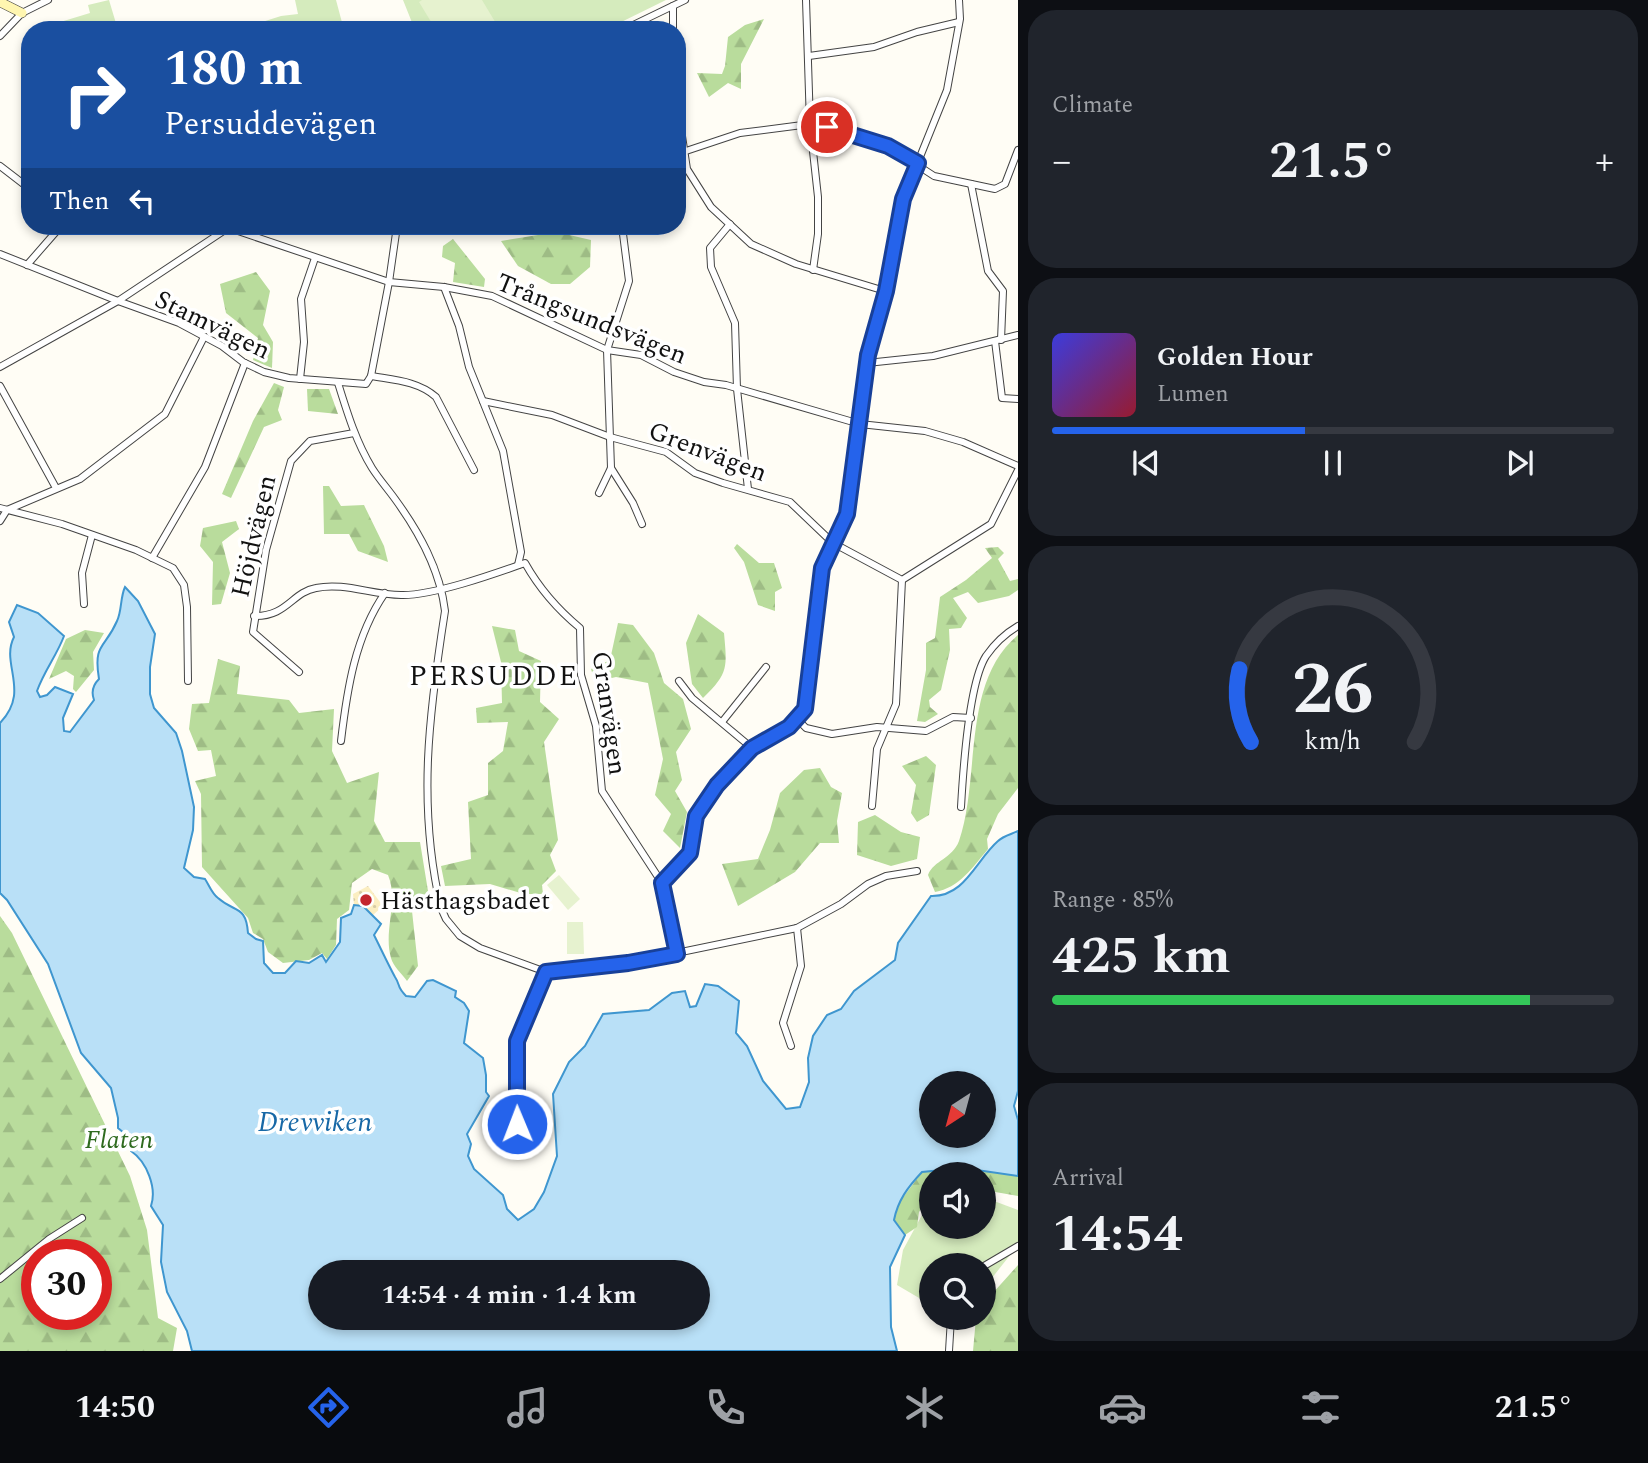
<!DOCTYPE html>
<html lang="en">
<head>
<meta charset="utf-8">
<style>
  :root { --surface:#171b24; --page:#20242c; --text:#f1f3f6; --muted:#9ea1a6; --line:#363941; --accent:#2563eb }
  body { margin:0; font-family:Spectral,serif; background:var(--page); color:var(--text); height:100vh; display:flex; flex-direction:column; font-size:26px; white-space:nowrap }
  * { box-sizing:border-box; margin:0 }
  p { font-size:23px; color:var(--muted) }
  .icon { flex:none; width:38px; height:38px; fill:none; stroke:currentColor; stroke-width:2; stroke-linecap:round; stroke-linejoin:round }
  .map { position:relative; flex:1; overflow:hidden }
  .details { display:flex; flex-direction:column; gap:10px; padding:10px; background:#0d0f14; width:630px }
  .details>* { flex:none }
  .guide { position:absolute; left:21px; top:21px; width:665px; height:214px; border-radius:28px; box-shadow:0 4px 10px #0003; background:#1a4fa0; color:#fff; overflow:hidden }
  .needle { width:46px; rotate:216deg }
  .tools { position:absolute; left:919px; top:1071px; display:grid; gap:14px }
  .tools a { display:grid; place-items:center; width:77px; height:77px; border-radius:50%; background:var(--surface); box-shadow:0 4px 10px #0003; font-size:35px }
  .speed { position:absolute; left:21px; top:1239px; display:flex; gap:14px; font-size:35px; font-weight:700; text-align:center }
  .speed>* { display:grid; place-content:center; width:91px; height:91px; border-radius:50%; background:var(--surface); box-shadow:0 4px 10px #0003; line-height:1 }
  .speed .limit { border:10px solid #d22; background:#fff; color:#111 }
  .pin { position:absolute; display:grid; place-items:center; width:60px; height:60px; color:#fff; margin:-30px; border:4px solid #fff; border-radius:50%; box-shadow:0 2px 7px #0007 }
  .me { position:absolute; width:77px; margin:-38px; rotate:359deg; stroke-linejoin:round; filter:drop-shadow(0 0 5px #0008) }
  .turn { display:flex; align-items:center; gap:24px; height:147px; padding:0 28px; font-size:32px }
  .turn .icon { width:91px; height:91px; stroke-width:2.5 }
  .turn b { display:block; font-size:49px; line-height:60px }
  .then { display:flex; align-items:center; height:66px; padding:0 28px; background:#0003; gap:14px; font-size:26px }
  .big { font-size:52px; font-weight:700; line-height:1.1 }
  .details .card { flex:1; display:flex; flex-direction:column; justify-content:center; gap:10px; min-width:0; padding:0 24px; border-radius:28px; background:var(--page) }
  .details .dial { align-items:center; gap:0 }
  .dial svg { height:182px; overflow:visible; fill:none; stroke:var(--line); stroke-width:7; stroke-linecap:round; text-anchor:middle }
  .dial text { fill:var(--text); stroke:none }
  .song { display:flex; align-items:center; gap:21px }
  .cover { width:84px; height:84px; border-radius:10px; background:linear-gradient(135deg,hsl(240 70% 55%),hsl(350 70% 35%)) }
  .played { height:7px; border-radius:4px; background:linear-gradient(90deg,var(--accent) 45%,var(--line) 45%) }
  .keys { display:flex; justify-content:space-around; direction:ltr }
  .heat { display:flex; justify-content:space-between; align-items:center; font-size:38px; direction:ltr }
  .charge { height:10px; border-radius:5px; background:linear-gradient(90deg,#34c759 85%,var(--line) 0) }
  .trip { position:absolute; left:308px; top:1260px; width:402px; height:70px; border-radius:35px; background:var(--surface); box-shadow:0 4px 10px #0003; font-weight:700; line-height:70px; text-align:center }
  .tabs { display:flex; height:112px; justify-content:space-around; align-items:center; background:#090b0e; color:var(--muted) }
  .tabs .icon { width:49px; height:49px }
  .tabs .on { color:var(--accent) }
  .tabs b { font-size:32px; color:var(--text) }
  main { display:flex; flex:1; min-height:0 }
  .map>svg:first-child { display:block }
</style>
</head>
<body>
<main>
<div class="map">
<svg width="1018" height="1351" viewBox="0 0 1018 1351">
  <defs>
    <pattern id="forest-firs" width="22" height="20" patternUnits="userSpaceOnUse" patternTransform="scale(1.75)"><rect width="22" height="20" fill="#b9dc9c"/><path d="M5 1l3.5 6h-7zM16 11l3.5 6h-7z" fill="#9ebc85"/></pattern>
    <pattern id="sand-dots" width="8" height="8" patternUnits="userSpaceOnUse" patternTransform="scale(1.75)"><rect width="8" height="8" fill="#fbeec1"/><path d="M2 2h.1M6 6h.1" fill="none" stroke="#d6cba5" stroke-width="1.8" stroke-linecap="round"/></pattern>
  </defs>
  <rect width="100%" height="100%" fill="#fffdf5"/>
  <g fill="#d5ebbd">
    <path d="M109,0L118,30H59L57,23L90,13L88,5Z"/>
    <path d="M295,0H336L344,30H258L259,23L281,16L298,14Z"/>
    <path d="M403,0H666L605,30H415Z"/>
    <path d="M984,1200L994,1201L1018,1210V1245L984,1288V1265H931V1305L897,1285L903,1250L929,1202H931V1227H984Z"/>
  </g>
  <g fill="url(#forest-firs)" fill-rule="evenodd">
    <path d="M764,19L741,64V89L728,83L709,97L697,73L722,74L725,66L728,37L745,25Z"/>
    <path d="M565,234L591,240L590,267L570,284H551L518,266L501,241L538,235Z"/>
    <path d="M453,239L485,279L484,287L453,282L455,263L442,257L443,246Z"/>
    <path d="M256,272L270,291L263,325L273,342L272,368L253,360L258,338L226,313L220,284Z"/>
    <path d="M274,383L284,387L278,410L282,420L264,427L231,498L222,494L253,421Z"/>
    <path d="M307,389H329L338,414L308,411Z"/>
    <path d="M323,486H329L341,506L364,505L384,546L388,562L358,551L349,534H324Z"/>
    <path d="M236,521L239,529L222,542L230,573L221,604L212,605L213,562L200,546L203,528Z"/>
    <path d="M737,544L759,563H774L782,588L775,592V611L758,605L744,562L734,548Z"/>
    <path d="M998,547L1004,553L998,559L1010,581L1018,579V590L1009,596L978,603L968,592L953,598L967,618L961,628L949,629L950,650L941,690L929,700L930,707L938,714L925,722L917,721L926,670V643L935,638L940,597L966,580L992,558L985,548Z"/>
    <path d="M698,614L724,633C727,667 729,673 703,698L692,684L686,643Z"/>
    <path d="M618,623L633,625L654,653L664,683L683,699L691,729L676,752L682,780L675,791L687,812L680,848L663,831L671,814L655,795L663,759L648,683L616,677L595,682L591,669L610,660Z"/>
    <path d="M492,626L515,630L519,651L541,661L540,702L559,719L544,742L558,840L550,855L556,871L542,885L543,894H524L490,884L445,886L441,866L471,859L468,802L488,795V763L503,751L508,722L477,723L476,708L502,703L501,662Z"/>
    <path d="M85,630L104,633L93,652L94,670L76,692L73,689L74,676L66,671L49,679L66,639Z"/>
    <path d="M1018,635V788L998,814L987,839L988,849C973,867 959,888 935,892L928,875C934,860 952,859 959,841C981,777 961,682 1018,635Z"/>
    <path d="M218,659L240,666L237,694L289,700L299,713L334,709L332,751L347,783L379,772L374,821L385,842H420L428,891L412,911L418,966L407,981C402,974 393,966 391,958C383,931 399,901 388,875L372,869L352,883L349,910L337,919L336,945L327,959L322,953L309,960L283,963L268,952L263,939L253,933L248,918L202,867L201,794L195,781L216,776L211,750L198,751L189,729L192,704L209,703Z"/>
    <path d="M926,756L936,765L929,815L917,822L911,813L916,785L902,766Z"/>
    <path d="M820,768L831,787L842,793L837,821L839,843H820L795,872L738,906L722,864L758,859L770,830L780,793L804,770Z"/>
    <path d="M875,815L901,832L920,837L917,859L891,866L857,855L858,822Z"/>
    <path d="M0,916L12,933L130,1176L147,1230L158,1318L177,1328L173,1351H0ZM37,1255H96V1314H37Z"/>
    <path d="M963,1168L1018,1176V1196L984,1190V1174H931V1194L919,1212L917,1227L905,1235L894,1220L898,1204L922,1172Z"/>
    <path d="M1018,1265V1351H973L976,1318H984V1303Z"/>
  </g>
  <path fill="url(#sand-dots)" d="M368,886L383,906L373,915L363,906L354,905L353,894Z"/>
  <g fill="#e6f2cf">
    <path d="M422,0H482L500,30H436L419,2Z"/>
    <path d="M559,875L580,899L568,910L547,885Z"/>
    <path d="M583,922L584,954H567V922Z"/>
  </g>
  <path fill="#b9e0f7" stroke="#3f96cf" stroke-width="2" fill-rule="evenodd" d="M125,587L138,601L155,634L150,667V694L154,708L176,733L182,751L194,807L193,830L184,868L194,877L205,879C209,885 212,894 218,898C235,913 246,905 248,933L256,939L263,941L264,963L273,973H285L296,961L309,963L322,955L326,962L340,942L341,918L351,914L354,905L363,906L381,924L374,935C381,949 388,964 395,977C401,986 396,986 406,996L415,997L427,981L433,980L456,991L455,997L464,1003L469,1011L464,1043L483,1058L486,1075V1092L489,1096L467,1134L471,1144L468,1156L474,1169L503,1195L507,1209L518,1220L534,1209L544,1192L557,1156L553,1094L569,1062L585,1046L603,1014L649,1010L672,993L685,991L690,1007L696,1006L705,984L718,986L739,1001L736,1033L747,1046L763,1081L786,1109L800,1107L809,1082L808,1058L813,1036L827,1015L841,1009L854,991L895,960L898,943L931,896C965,897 976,860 998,841C1003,836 1012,834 1018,831V1091L1014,1106L1018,1120V1176L963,1168L922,1172C908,1187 898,1200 894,1220L905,1235L890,1267L891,1327L897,1351H192L187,1331L167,1292L161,1262L163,1225L151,1206C157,1188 147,1162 131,1151L130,1138L118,1128V1118L111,1088L81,1053L48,964L7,900L0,893V723C31,691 0,664 14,637L9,622L17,605L38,613L64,636C57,655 44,671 37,691L40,697L47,695L55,687L73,694L63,718L64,731L70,732L94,700C91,692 93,685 99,679C93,643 105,649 117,621C122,611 120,598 125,587ZM931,1083H984V1136H931ZM320,1272H698V1318H320Z"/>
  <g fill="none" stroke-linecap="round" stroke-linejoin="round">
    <g stroke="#444" stroke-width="8">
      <g id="street">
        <path d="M806,0L810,124L818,197V234L813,270"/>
        <path d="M673,6V30"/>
        <path d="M623,30L685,0"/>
        <path d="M0,36L22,13L48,0"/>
        <path d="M809,56L874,47L917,32L959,22"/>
        <path d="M677,103L687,169L711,207L751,244L796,264L885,291"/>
        <path d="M677,154L740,133L810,124L827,127L888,146L934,176L995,189L1005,184L1018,150"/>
        <path d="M0,166L30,189"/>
        <path d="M971,184L988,271L1003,291L1001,340"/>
        <path d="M730,224L710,248L711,267L735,323L737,389L748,489"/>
        <path d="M234,226L238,231L389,282L444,287L492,296L607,350L641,355L674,372L704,382L726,385L860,424L925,431L963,442L1018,466"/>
        <path d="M0,254L118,301L179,323L222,346L243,362L264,372L289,378L366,384L371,376L389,282L397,226"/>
        <path d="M27,265L61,226"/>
        <path d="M444,287L459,326L469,367L503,451L521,552L518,565"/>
        <path d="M995,341L1002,398L1018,399"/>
        <path d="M867,363L933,356L1018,335"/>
        <path d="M0,367L118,301L231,226"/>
        <path d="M371,376C394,380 418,381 436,397L474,470"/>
        <path d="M300,379L304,342L301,299L315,258"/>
        <path d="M338,383C347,412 356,442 372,468C379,479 387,488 395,499C419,532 440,569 445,611C429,713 417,806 441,908L446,919L460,936L480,948L546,972L628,963L797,928L841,904L868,884L886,876L917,871"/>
        <path d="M0,386L56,488"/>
        <path d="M483,401L552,415L610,437L666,452L695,473L723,483L790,502L833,543L902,580L991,524L1018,470"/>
        <path d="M611,468L633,503L642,524"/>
        <path d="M599,493L611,468L607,350L629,281L622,226"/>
        <path d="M0,508L62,524L136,550L173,568L184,585L187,607L188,681"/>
        <path d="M0,521L7,510L80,479L165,414L204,337"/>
        <path d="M152,558L205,467L245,363"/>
        <path d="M84,604L82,573L92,535"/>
        <path d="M254,616C287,617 292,592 316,588C344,582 372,595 401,595C432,596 494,574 525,563C539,588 557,609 580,628L581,675L596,726L602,791L662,883L677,954"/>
        <path d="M299,672L253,632L266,550L291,461L310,441L354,433"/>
        <path d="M679,681L692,698L752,748"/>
        <path d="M797,719L806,728L832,734L877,727L926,731L953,717L971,718"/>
        <path d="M722,722L766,667"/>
        <path d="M341,741C347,690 355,636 385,593"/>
        <path d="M872,806L877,749L896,704L902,580"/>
        <path d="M961,807C963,772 969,683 986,656C995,643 1006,633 1018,626"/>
        <path d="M662,883L689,854L696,816L717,785L752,748L789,727L805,709L818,591L822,568L847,514L868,355L885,291L903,199L947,90L960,19L959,0"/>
        <path d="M791,1046L783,1023L801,966L797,928"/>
        <path d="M517,1124V1041L546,972"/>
        <path d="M984,1266L1018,1246"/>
        <path d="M0,1279L49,1239L82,1218"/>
        <path d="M949,1351L951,1318"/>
      </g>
    </g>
    <g stroke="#333" stroke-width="10">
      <path id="secondary" d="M2,3L22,13"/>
    </g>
    <use href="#street" stroke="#fff" stroke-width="6"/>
    <use href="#secondary" stroke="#fff6b0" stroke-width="9"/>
  </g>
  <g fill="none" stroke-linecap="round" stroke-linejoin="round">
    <g stroke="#184099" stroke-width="18">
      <path id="route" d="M517,1124V1041L546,972L628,963L677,954L662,883L690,853L696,816L717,785L752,748L789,727L805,709L822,568L847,514L868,355L886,291L903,199L918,163L888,146L827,127"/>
    </g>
    <use href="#route" stroke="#2563eb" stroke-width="12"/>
  </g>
  <circle fill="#c4262e" stroke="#fff" stroke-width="2.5" cx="366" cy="900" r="7"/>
  <g text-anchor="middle" stroke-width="7" stroke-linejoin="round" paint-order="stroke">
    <g font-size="26" fill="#111" stroke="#fff">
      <text transform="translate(592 318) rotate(22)" y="9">Trångsundsvägen</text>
      <text transform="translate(213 324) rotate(26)" y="9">Stamvägen</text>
      <text transform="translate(708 451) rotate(21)" y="9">Grenvägen</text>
      <text transform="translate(253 536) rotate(-77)" y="9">Höjdvägen</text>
      <text transform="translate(610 713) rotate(82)" y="9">Granvägen</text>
    </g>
    <g font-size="26" fill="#111" stroke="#fff" text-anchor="start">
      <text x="380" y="909">Hästhagsbadet</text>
    </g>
    <g font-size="26" font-style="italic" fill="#2f6b1f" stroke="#fff">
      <text x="119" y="1148">Flaten</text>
    </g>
    <g font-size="28" letter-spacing="2" fill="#111" stroke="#fff">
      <text x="494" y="685">PERSUDDE</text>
    </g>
    <g font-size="28" font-style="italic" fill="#1768a6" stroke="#fff">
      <text x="315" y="1131">Drevviken</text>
    </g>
  </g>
</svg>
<div class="tools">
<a><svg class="needle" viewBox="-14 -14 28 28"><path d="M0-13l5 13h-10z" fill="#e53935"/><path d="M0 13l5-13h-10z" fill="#9ea1a6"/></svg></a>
<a><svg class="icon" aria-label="sound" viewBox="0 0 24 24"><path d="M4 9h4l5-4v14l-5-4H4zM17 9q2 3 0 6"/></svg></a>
<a><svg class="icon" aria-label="search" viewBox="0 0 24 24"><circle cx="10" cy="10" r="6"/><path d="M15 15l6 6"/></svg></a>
</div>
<div class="speed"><div class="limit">30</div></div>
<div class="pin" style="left:827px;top:127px;background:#d93025"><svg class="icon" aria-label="arrive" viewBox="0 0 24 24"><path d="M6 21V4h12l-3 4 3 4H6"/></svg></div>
<svg class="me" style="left:517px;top:1124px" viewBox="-20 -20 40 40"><circle r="17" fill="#2563eb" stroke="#fff" stroke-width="3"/><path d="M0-11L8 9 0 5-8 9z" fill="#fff"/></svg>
<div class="trip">14:54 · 4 min · 1.4 km</div>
<div class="guide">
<div class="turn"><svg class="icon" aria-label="right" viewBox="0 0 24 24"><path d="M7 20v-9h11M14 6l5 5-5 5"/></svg><div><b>180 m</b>Persuddevägen</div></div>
<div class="then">Then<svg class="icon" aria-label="left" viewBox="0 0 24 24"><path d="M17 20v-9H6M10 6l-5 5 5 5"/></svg></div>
</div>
</div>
<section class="details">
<div class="card"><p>Climate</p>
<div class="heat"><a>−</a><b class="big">21.5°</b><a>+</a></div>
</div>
<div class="card">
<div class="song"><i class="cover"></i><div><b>Golden Hour</b><p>Lumen</p></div></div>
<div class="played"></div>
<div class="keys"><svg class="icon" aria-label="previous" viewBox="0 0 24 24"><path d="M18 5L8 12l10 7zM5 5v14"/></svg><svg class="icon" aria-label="pause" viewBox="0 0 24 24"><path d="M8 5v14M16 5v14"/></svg><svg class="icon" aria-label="next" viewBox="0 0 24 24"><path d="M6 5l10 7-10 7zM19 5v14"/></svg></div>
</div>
<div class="card dial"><svg viewBox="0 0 100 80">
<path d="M14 69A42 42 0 1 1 86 69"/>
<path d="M14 69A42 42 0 0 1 9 37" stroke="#2563eb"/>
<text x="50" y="56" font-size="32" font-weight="700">26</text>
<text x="50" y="72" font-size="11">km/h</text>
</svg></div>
<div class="card"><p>Range · 85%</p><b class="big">425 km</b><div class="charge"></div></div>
<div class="card"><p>Arrival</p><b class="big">14:54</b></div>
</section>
</main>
<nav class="tabs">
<b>14:50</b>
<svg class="icon on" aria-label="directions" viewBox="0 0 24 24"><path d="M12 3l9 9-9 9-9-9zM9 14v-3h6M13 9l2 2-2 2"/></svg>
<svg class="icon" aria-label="music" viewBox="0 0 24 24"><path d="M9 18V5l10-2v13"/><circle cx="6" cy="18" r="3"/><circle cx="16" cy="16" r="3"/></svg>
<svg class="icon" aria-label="phone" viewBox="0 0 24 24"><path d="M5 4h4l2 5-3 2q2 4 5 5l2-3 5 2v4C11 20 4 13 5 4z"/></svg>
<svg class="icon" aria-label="climate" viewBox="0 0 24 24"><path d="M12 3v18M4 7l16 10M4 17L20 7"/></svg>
<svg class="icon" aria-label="car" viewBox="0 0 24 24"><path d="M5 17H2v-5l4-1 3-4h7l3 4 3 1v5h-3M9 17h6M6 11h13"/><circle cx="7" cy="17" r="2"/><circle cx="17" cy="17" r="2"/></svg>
<svg class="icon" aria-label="filters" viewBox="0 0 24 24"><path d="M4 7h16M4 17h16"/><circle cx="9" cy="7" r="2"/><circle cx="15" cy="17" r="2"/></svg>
<b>21.5°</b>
</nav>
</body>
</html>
